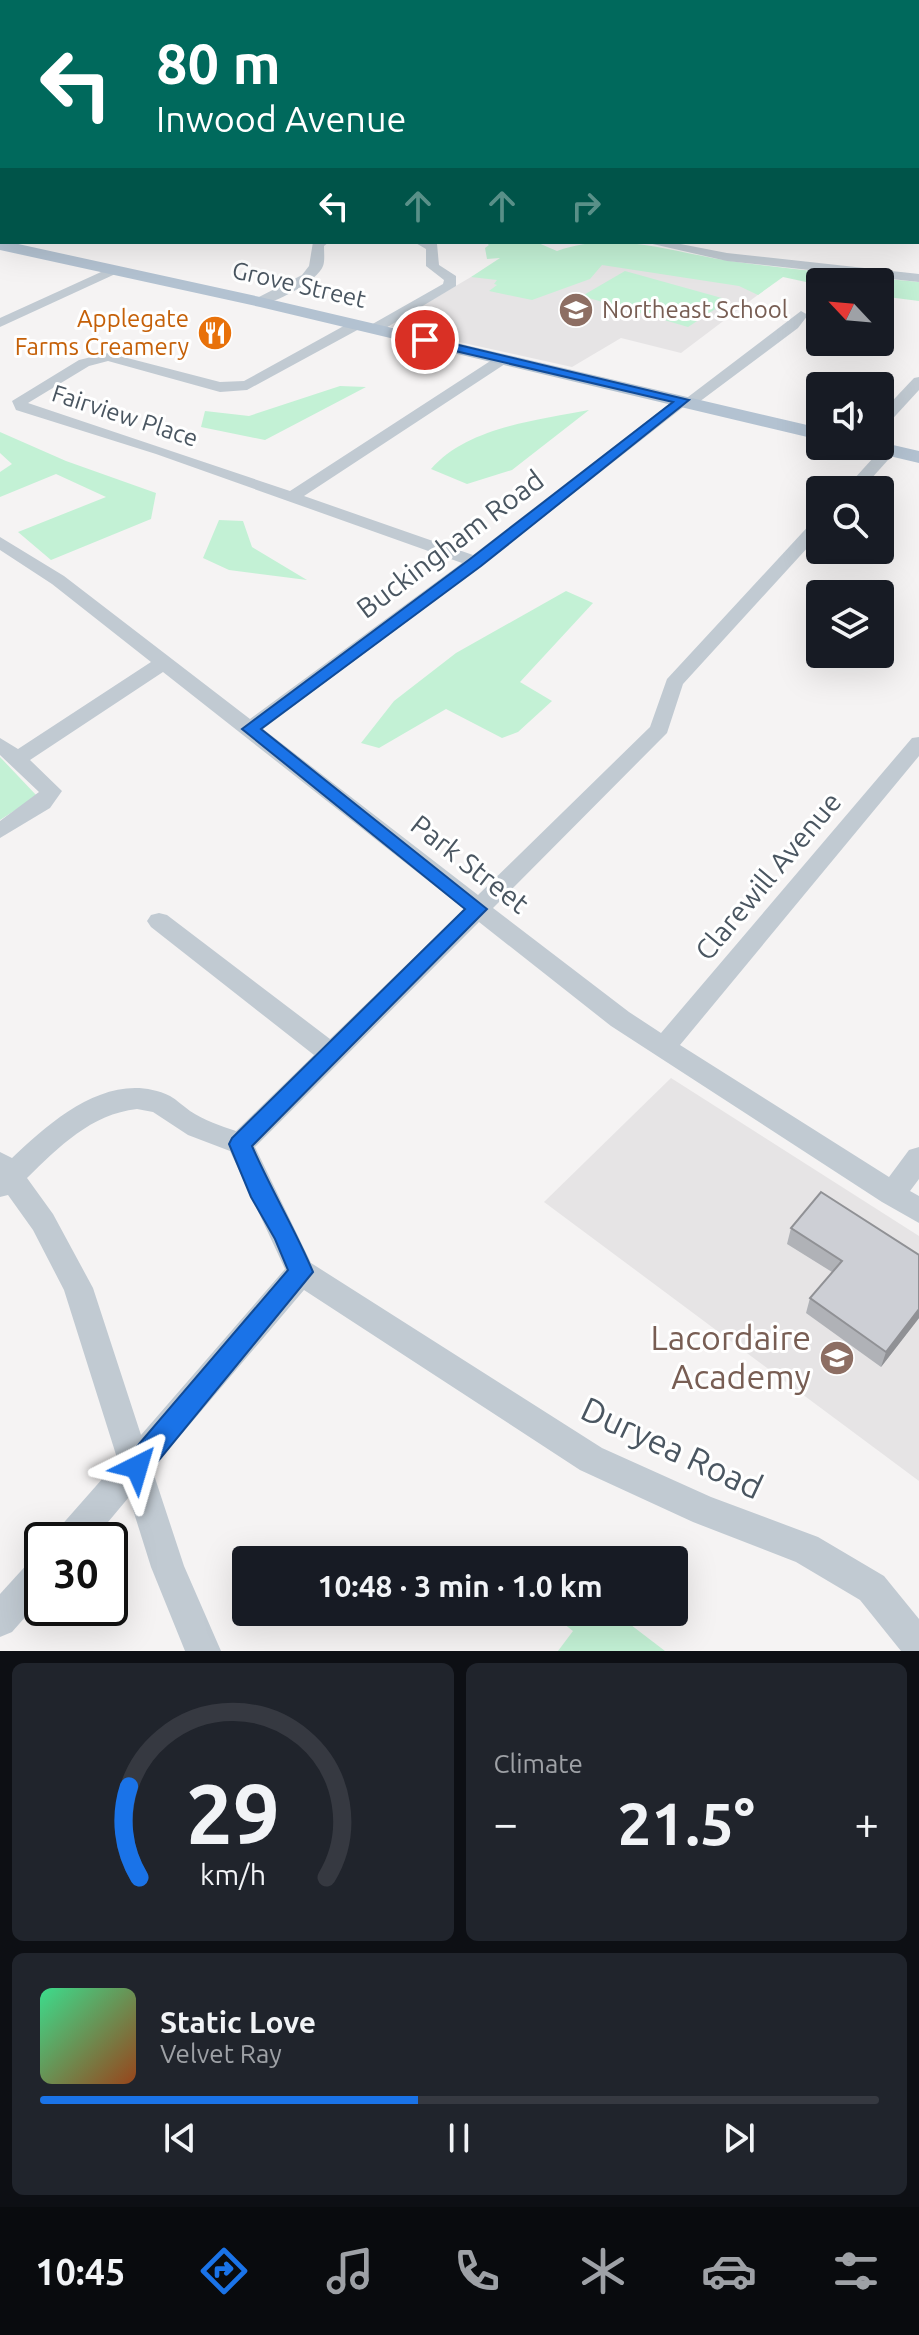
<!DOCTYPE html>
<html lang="en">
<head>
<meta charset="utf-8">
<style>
  :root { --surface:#171b24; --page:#20242c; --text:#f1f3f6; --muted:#9ea1a6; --line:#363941; --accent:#1a73e8 }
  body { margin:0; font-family:Ubuntu,sans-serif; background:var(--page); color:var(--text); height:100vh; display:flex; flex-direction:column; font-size:30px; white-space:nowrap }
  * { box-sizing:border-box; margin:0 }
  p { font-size:26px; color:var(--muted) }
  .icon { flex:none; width:44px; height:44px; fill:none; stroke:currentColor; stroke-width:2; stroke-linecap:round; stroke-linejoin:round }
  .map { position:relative; height:1651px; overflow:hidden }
  .panel { display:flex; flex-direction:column; gap:12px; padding:12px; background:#0d0f14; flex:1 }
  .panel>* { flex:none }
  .top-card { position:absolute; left:0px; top:0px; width:920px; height:244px; box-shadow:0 8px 32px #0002; background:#00695c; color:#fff; overflow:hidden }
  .needle { width:52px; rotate:296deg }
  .controls { position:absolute; left:806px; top:268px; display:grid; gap:16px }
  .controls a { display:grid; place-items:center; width:88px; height:88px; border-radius:8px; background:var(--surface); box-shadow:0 8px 32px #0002; font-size:40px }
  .speed { position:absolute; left:24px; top:1522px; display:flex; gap:16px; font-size:40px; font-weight:700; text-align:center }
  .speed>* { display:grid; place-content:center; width:104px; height:104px; border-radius:50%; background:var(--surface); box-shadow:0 8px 32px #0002; line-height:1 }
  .speed .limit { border:4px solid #111; border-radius:12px; background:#fff; color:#111 }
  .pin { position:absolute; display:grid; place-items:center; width:68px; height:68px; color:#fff; margin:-34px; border:4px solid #fff; border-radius:50%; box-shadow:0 2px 8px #0007 }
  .me { position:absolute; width:88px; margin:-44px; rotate:40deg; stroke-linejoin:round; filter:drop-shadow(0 0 6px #0008) }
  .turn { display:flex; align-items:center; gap:28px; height:168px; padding:0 24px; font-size:36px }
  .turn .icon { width:104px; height:104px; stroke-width:2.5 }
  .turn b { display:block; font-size:56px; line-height:68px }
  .lanes { display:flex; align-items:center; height:76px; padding:0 24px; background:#0003; justify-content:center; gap:40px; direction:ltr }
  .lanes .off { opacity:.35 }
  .big { font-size:60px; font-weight:700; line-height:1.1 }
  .panel .widget { flex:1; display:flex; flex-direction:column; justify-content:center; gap:12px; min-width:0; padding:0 28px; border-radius:12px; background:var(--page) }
  .panel .dial { align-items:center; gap:0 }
  .dial svg { height:208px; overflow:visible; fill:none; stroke:var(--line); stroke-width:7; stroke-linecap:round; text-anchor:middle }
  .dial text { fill:var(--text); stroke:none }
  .song { display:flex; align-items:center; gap:24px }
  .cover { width:96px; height:96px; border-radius:12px; background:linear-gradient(135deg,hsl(150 70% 55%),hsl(20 70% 35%)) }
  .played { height:8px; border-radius:4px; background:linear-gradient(90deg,var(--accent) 45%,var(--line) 45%) }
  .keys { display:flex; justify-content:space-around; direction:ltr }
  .heat { display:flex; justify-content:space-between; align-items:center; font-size:44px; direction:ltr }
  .panel .tiles { flex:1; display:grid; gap:12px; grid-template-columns:1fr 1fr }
  .widget:last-child { grid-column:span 2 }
  .trip { position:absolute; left:232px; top:1546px; width:456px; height:80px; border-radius:8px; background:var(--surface); box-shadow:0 8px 32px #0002; font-weight:700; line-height:80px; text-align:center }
  .tabs { display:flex; height:128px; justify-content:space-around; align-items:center; background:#090b0e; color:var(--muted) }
  .tabs .icon { width:56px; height:56px }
  .tabs .on { color:var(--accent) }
  .tabs b { font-size:36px; color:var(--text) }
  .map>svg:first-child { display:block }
</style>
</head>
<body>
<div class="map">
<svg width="919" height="1651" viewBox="0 0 919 1651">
  <rect width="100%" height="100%" fill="#f5f3f3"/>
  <g fill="#e6e4e5">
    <path d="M599,259L771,285L681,353L621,338L572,367L387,326L471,277Z"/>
    <path d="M671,1078L919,1236V1481L544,1202Z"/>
  </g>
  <g fill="#c3f1d5">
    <path d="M485,242H536L557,251C617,229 677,254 737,262C797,270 858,276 919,282V301L880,296V282H820V285L783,277L758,295L739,286L602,265L590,279L532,300L489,291L497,285L494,284L497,280L471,277L500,258L487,259L485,248L489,245Z"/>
    <path d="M625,271L729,300L688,327L582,296Z"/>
    <path d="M340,386L366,387L265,440L201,427L205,411L249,416Z"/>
    <path d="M589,410L512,470L467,484L431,469C467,427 538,420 589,410Z"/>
    <path d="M0,432L66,461L156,493L151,519L51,560L18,532L106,497L56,474L0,497V472L12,464L0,453Z"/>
    <path d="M219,520L243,521L252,547L307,580L229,570L203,558Z"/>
    <path d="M566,591L593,603L520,682L552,701L518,732L502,738L446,709L379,748L361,743L394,701L456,653Z"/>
    <path d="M0,757L37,796L0,820Z"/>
    <path d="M549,1612H614L665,1651H558L573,1631Z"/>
  </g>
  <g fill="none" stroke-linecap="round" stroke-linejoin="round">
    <path stroke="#90daee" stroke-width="2" d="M383,0L392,2"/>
    <g fill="#c1cad2" fill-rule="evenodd">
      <path d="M29,0H41L42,2H30Z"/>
      <path d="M142,0H155L156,2H143Z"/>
      <path d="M497,0H510L511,2H498Z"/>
      <path d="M683,0H696L697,2H684Z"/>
      <rect x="918" y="34" width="1" height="7"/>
      <rect x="918" y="64" width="1" height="7"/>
      <rect x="918" y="95" width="1" height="6"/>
      <rect x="0" y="102" width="2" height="6"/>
      <rect x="918" y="134" width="1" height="6"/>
      <rect x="0" y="135" width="2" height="6"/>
      <rect x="918" y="152" width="1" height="7"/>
      <rect x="0" y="189" width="2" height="8"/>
      <path d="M313,242H329L324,246C324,252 325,261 323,266C318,281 270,307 255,305V299L302,275L309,266Z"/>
      <path d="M414,242L437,244L439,265L456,276V286L379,332H369V326L443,284L444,280L426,266V249Z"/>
      <path d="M644,242H670L727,253L919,274V282L727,261Z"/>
      <path d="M112,267L124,270L0,327V318Z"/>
      <path d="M801,311L808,315L798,328L695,405H686L481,566L263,729L478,895L650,727L667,679L814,520L820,519V534L683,684L667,733L493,908L629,1012L661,1033L912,738L919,737V756L680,1045L889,1177L909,1150L919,1147V1179L910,1191L919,1196V1223L882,1202L611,1026L479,922L255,1147L311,1263L602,1448L711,1497L818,1537L884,1576L919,1619V1651H901L860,1600L796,1562L693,1522L580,1470L304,1290L152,1469L184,1566L221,1651H185L151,1567L129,1497L93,1540H54L59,1528L118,1461L64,1290L33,1230L8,1195L0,1197V1152L12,1158C52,1120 111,1068 170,1096C177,1100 183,1106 190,1111C204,1120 220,1126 236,1131L314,1055L151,927L147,921L151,915L159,913L167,915L330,1039L464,909L163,672L30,760L62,791L50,808L0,838V821L39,792L0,755V738L18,749L151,662L52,584L0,550V537L64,576L250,719L462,563L156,454L16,410L12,401L79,360L108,353L220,382L244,381L351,322H361V328L247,390L220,392L108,361L89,366L28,403L290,491L498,356H508V362L304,496L473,555L678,397H688ZM137,1109L153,1112L188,1135L230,1151L285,1269L141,1435L93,1288L53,1214L27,1178C59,1147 91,1114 137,1109Z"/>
      <path d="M919,377V390L886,426L880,428V414L914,378Z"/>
      <path d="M889,445L897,450L861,490H844L883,447Z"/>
      <path d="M42,1556V1598L12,1632L0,1637V1594L30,1561Z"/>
    </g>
    <g fill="#b3c2d1" fill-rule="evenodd">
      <path d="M883,0H900L902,2H885Z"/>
      <rect x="918" y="5" width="1" height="7"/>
      <path d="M0,240L260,297L820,428V440L260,307L0,250Z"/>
      <path d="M880,442L919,451V463L864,450L861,446H880Z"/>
    </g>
  </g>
  <path fill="#b0b2b7" d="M791,1228L919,1255V1318L881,1367L806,1313L810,1298L832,1272L787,1244Z"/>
  <path fill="#909195" d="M919,1309V1318L881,1367L886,1352Z"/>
  <path fill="#cdcfd5" stroke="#909195" stroke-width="2" d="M821,1192L919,1255V1309L886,1352L810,1298L842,1261L791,1228Z"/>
  <path fill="#1a73e8" stroke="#114b97" stroke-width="2" d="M425,337L689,400L481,566L261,729L487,909L252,1146C271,1190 295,1229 313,1272L146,1476L137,1479L127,1476L123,1467L127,1458L288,1270L275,1239L251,1197L229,1144L232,1138L465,909L242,729L470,559L673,402L421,343L419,340Z"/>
  <defs>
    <g id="school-disc" transform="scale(1.8)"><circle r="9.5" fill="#8d6e63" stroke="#fff"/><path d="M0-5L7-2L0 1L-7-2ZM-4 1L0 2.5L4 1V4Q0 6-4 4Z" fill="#fff"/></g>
    <g id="restaurant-disc" transform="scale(1.8)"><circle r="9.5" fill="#e8710a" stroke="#fff"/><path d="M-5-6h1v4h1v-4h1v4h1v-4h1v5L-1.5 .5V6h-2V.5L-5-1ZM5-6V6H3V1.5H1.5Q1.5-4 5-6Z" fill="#fff"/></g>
  </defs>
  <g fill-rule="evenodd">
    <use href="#school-disc" x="576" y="310"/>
    <use href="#restaurant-disc" x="215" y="333"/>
    <use href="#school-disc" x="837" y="1358"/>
  </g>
  <g text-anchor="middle" stroke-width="6" stroke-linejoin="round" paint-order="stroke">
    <g font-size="24" fill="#4a5661" stroke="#fff">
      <text transform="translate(299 285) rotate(13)" y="8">Grove Street</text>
      <text transform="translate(125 416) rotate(18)" y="8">Fairview Place</text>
    </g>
    <g font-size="24" fill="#785e54" stroke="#fff" text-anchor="start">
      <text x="602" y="318">Northeast School</text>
    </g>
    <g font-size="24" fill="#c56008" stroke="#fff" text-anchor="end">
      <text x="189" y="327">Applegate<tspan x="189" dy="28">Farms Creamery</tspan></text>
    </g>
    <g font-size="28" fill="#4a5661" stroke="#fff">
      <text transform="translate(450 544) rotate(-37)" y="10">Buckingham Road</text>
      <text transform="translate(470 864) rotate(38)" y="10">Park Street</text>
      <text transform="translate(768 876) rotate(-50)" y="10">Clarewill Avenue</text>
    </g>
    <g font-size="34" fill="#785e54" stroke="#fff" text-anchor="end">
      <text x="811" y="1350">Lacordaire<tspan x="811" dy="39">Academy</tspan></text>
    </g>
    <g font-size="34" fill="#4a5661" stroke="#fff">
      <text transform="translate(672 1448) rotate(25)" y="12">Duryea Road</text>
    </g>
  </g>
</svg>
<div class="controls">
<a><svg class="needle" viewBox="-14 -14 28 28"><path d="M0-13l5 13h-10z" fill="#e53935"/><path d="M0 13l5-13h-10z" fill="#9ea1a6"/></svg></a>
<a><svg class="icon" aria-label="sound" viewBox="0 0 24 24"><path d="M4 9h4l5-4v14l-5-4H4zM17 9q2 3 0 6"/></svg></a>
<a><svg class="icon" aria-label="search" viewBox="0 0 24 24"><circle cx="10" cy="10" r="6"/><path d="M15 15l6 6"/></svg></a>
<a><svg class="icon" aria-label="layers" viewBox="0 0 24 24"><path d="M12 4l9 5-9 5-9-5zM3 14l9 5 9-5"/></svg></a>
</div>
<div class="speed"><div class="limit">30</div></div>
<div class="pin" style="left:425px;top:340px;background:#d93025"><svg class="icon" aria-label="arrive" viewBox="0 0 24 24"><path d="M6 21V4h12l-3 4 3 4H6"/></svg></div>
<svg class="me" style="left:137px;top:1467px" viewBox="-20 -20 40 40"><path d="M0-17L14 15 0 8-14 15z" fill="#1a73e8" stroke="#fff" stroke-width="4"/></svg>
<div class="trip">10:48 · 3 min · 1.0 km</div>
<div class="top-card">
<div class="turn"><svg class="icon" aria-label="left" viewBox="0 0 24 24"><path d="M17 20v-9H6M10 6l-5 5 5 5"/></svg><div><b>80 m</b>Inwood Avenue</div></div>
<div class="lanes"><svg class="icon" aria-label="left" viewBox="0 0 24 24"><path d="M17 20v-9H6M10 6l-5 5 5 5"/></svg><svg class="icon off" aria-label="ahead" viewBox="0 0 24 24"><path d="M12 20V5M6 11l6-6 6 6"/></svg><svg class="icon off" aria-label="ahead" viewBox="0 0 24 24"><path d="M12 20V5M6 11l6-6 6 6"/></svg><svg class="icon off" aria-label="right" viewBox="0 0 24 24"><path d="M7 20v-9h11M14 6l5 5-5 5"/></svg></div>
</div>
</div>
<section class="panel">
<div class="tiles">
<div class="widget dial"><svg viewBox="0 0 100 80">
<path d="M14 69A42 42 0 1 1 86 69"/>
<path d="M14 69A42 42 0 0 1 10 34" stroke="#1a73e8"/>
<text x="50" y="56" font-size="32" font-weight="700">29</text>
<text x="50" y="72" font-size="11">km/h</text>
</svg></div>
<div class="widget"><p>Climate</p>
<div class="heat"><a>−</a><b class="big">21.5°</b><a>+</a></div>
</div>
<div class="widget">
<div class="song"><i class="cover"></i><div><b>Static Love</b><p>Velvet Ray</p></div></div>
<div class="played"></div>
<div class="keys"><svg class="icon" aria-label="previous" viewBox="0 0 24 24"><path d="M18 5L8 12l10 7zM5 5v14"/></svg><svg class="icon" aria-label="pause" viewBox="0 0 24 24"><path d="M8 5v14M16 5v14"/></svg><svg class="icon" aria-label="next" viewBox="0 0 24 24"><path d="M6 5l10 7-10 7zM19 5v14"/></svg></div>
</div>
</div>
</section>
<nav class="tabs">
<b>10:45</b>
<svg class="icon on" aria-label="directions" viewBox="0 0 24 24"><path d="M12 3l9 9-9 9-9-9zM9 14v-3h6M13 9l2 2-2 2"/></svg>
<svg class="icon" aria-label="music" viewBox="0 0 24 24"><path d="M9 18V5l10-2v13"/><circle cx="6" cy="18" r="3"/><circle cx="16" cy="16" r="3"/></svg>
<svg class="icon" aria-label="phone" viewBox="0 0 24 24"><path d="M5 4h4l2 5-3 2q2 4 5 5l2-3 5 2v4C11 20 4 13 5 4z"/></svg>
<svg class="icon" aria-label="climate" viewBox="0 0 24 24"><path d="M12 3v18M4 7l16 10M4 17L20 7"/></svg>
<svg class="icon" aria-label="car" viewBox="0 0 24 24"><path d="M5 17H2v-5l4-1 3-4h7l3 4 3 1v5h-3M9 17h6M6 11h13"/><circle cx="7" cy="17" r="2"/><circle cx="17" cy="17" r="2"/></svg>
<svg class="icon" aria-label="filters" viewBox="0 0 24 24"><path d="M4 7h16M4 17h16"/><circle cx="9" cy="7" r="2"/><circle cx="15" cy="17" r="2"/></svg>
</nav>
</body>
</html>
